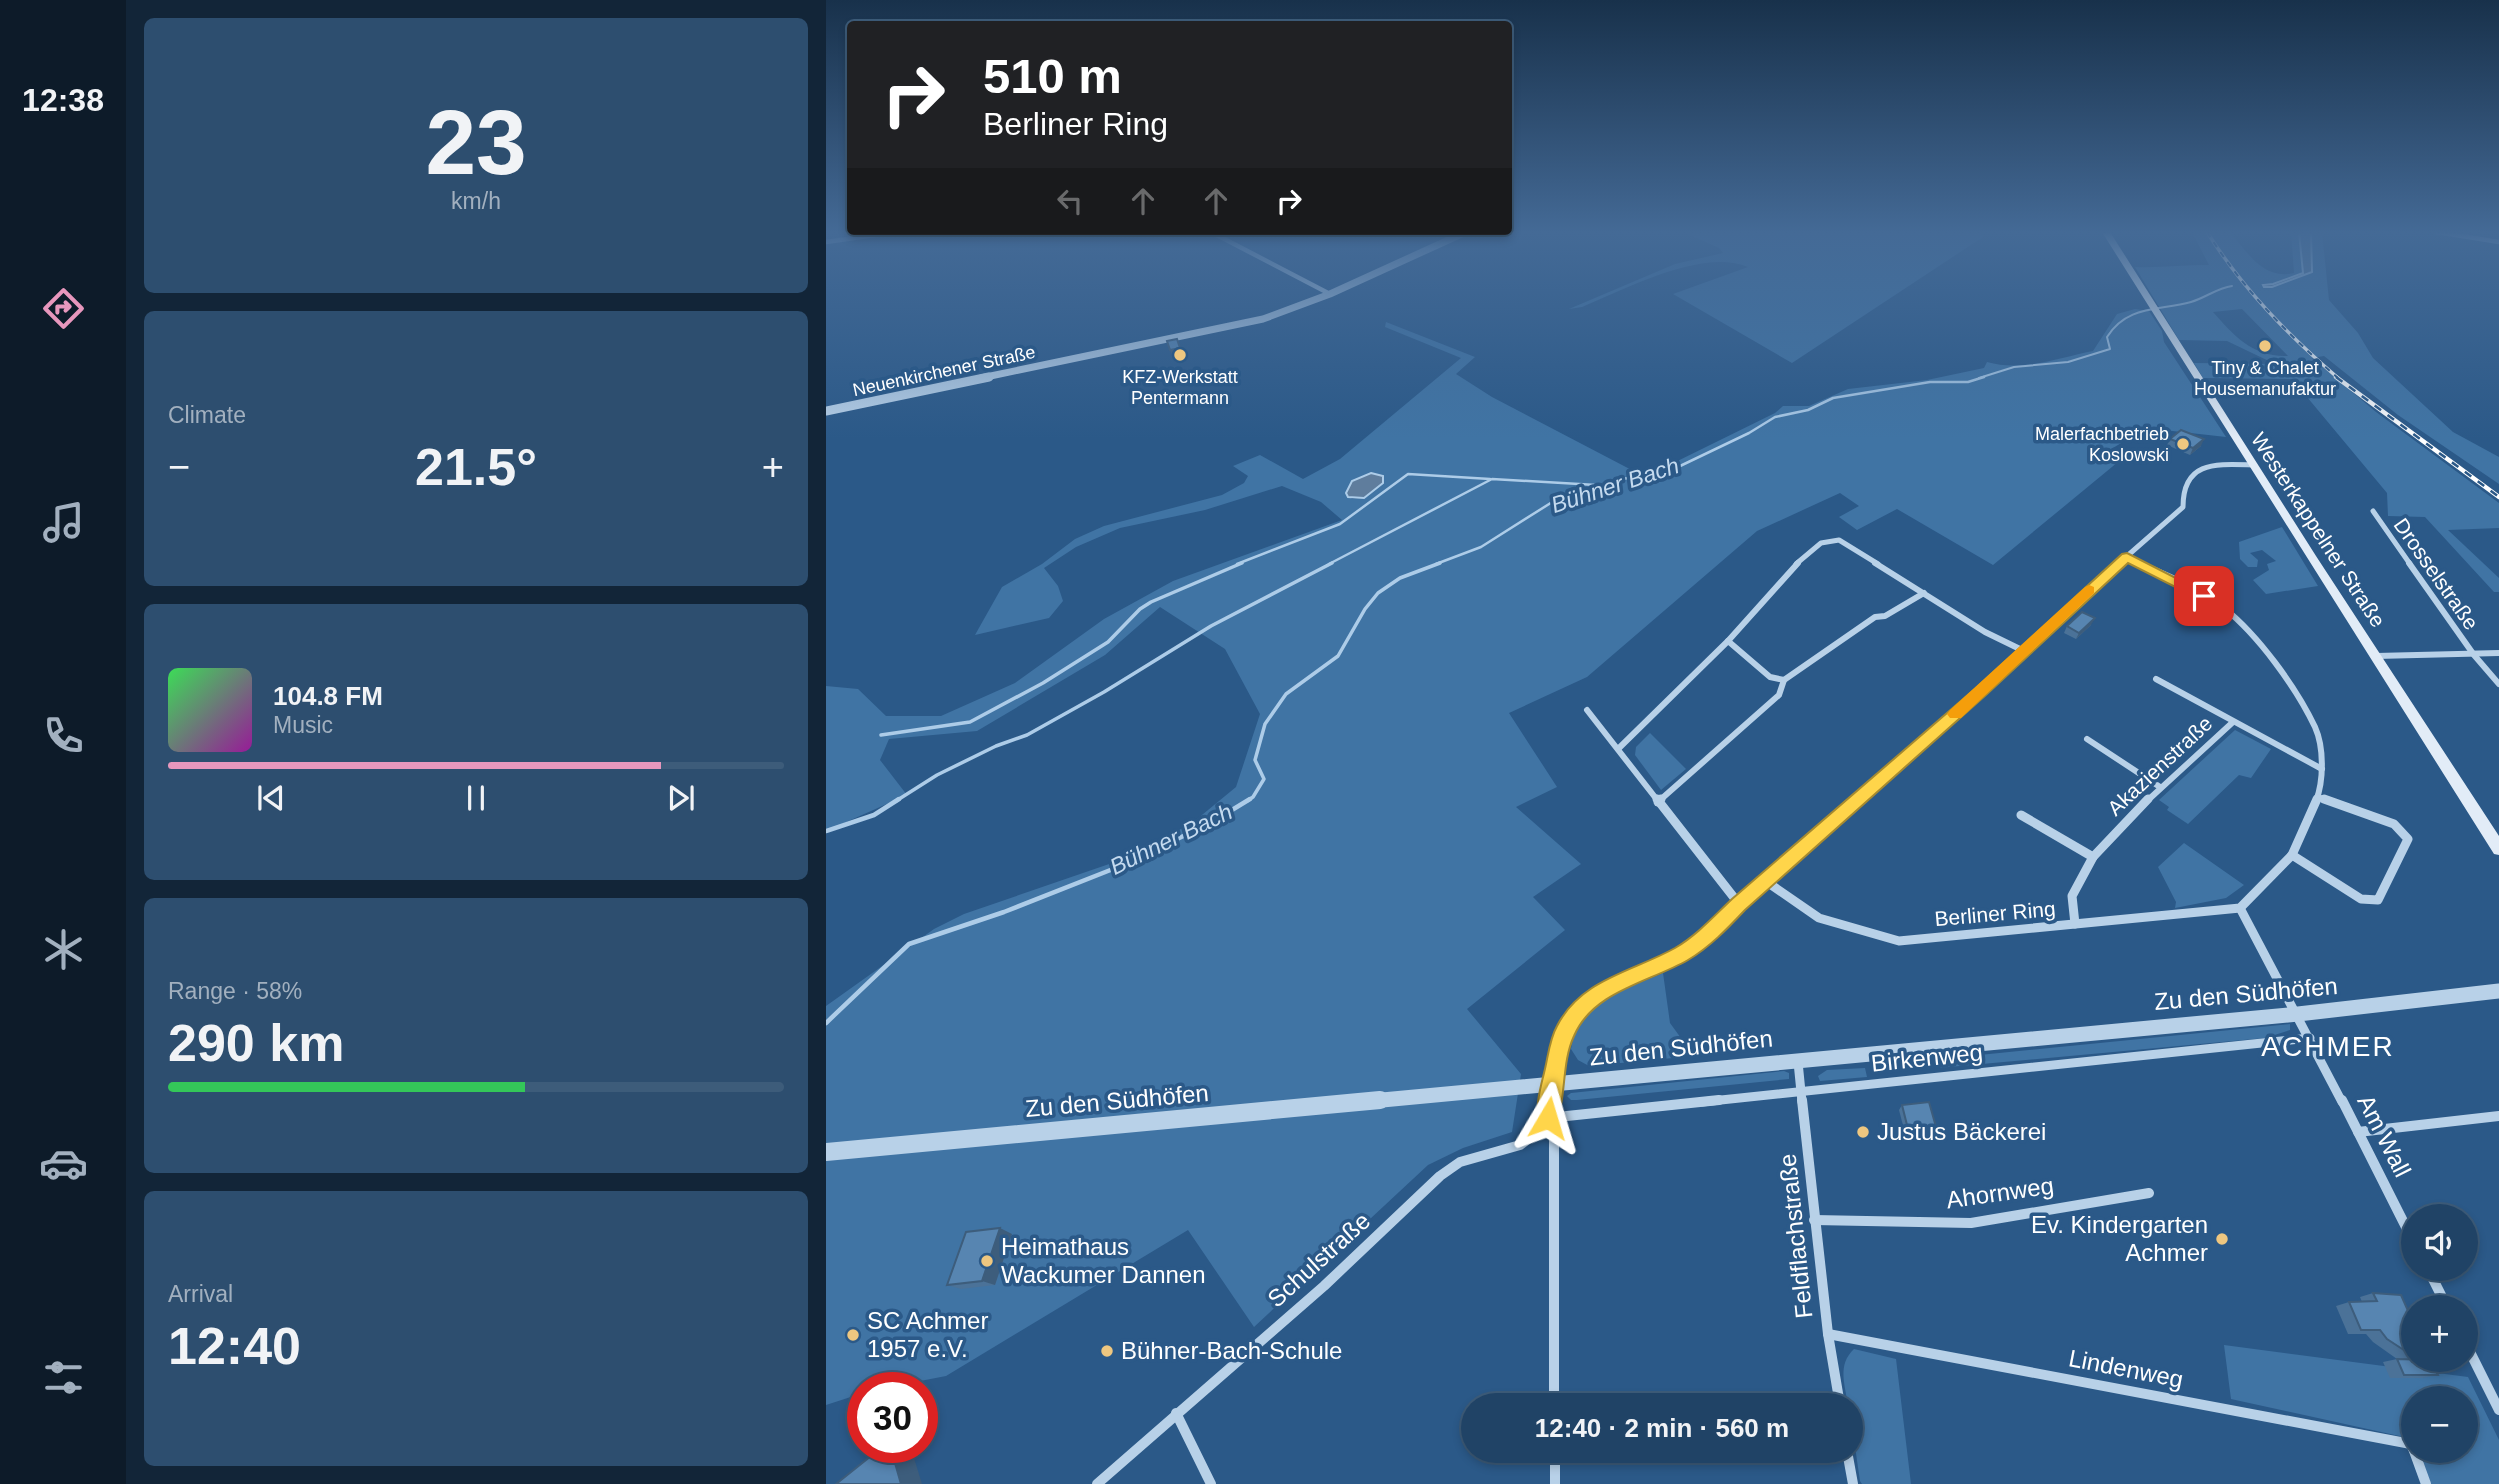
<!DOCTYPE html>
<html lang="en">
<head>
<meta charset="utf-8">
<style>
  :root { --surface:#204366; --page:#2d4e6f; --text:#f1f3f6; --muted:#a2b0bf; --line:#3d5c7a; --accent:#e797bd }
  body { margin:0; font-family:Arial,sans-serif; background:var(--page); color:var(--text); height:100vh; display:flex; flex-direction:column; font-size:26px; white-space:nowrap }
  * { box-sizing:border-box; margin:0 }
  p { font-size:23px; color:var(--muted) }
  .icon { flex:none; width:38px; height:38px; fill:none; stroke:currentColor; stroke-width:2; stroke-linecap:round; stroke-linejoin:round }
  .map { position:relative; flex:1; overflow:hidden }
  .panel { display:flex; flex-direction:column; gap:18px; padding:18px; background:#122538; width:700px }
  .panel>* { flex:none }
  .guide { position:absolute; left:21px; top:21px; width:665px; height:214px; border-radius:7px; box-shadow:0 4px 10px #0003,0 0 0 2px var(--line); background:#202124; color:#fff; overflow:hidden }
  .controls { position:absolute; left:1575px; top:1204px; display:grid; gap:14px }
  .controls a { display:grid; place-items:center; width:77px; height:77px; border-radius:50%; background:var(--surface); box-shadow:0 4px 10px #0003,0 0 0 2px var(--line); font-size:35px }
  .speed { position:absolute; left:21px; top:1372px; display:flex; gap:14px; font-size:35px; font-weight:700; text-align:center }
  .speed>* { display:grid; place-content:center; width:91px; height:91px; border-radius:50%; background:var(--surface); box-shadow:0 4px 10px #0003,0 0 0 2px var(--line); line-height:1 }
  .speed .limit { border:10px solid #d22; background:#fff; color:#111 }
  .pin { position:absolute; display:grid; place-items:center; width:60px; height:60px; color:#fff; margin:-30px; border-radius:14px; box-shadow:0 4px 10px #0006 }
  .me { position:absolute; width:77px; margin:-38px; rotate:7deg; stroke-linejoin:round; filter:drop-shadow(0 0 5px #0008) }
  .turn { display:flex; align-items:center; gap:24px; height:147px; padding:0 21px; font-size:32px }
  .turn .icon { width:91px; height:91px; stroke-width:2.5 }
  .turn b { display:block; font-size:49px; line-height:60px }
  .lanes { display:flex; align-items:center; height:66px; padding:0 21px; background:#0003; justify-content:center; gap:35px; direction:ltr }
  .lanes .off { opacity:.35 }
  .big { font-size:52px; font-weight:700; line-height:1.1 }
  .panel .card { flex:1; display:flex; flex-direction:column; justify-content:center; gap:10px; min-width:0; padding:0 24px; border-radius:10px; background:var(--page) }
  .panel .dial { align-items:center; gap:0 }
  .dial b { font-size:91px; line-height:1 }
  .song { display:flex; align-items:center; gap:21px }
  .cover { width:84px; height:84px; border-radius:10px; background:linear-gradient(135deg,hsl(130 70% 55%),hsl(300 70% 35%)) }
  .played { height:7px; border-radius:4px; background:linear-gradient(90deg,var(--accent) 80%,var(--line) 80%) }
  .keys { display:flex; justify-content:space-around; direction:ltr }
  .heat { display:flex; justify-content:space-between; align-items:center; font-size:38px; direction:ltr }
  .charge { height:10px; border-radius:5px; background:linear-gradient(90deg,#34c759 58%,var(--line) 0) }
  .trip { position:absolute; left:635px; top:1393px; width:402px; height:70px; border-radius:35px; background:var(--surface); box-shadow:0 4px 10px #0003,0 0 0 2px var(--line); font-weight:700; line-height:70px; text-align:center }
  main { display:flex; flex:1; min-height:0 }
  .tabs { display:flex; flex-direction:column; width:126px; justify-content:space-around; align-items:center; background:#0d1b29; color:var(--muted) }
  .tabs .icon { width:49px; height:49px }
  .tabs .current { color:var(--accent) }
  .tabs b { font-size:32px; color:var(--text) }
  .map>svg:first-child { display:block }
</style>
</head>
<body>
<main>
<nav class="tabs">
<b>12:38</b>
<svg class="icon current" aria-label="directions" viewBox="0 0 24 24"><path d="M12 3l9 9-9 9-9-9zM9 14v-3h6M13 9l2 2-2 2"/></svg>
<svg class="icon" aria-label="music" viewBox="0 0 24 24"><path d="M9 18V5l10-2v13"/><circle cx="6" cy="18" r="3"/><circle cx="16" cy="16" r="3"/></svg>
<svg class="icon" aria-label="phone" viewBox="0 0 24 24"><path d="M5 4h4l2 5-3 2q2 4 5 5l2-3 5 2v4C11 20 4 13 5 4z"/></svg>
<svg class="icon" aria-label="climate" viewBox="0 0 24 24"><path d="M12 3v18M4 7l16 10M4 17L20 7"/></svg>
<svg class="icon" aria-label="car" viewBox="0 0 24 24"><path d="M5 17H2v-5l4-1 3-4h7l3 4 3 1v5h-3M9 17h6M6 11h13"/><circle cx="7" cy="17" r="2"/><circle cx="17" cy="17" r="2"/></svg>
<svg class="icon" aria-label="filters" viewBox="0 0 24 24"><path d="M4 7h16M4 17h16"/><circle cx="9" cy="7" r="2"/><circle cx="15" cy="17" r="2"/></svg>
</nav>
<section class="panel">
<div class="card dial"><b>23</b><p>km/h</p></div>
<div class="card"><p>Climate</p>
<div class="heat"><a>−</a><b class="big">21.5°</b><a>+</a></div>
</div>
<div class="card">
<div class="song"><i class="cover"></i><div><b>104.8 FM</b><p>Music</p></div></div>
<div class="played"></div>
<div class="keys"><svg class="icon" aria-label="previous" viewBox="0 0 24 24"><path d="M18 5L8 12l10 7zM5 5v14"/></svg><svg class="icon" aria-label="pause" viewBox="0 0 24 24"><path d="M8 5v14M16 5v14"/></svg><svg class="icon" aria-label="next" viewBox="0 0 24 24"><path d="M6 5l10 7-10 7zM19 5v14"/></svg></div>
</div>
<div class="card"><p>Range · 58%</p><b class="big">290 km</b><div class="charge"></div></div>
<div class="card"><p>Arrival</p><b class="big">12:40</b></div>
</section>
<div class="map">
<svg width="1673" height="1484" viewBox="0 0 1673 1484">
  <rect width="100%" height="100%" fill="#2b5988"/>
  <g fill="#4074a4" fill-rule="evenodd">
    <path d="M873,232H1154L1157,237L966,363L847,294L922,267C876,248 800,289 756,307L743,309L849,264L897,253L893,248L864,235Z"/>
    <path d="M1366,232H1404C1422,253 1437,280 1468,273L1465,232H1496L1503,300L1532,333L1547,358L1627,432L1673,457V484L1572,415L1498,356L1486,358L1550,412L1673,503V528L1622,530L1673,578V592H1668L1599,517L1562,516L1561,493L1466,379L1377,378L1368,363L1449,364L1401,341L1353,340L1309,267C1334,268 1357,265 1383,265ZM1416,309L1462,356H1461C1427,357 1408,336 1387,312Z"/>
    <path d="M1309,309L1323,311L1336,331L1338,342L1400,437L1320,428L1277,454L1292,462L1167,565L1071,509L1031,530L1013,517L1033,506L1014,493L931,531L761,677L683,713L731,787L690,807L755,864L707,897L739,930L641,1009L695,1074L686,1132L637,1148L602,1165L428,1327L362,1230L120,1376L58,1388H37V1393L0,1405V1006L108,929L138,914L289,862L365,824L410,787L434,714L399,649L334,607L279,655L151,731L63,739L54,760L81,795L0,831V686L32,689L60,716H115L189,683L278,619L347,581L516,520L495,502L456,486L379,510L294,528L250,547L218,568L232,586L237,601L223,618L149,635L176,587L216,564L249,539L278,526L396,495L418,483L422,476L407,466L434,455L477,479L514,459L635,358L559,327L560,322L649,357L630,374L666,397L819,477L949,413L957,406H983L1022,389L1101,380L1158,368L1161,362C1196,372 1232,358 1267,351L1291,314ZM551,474L557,483L538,498L526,499L520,493L526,481Z"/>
    <path d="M1456,527L1492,586L1440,594L1427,580L1443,570L1441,564L1450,561L1436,550L1424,553L1432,560L1431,567H1422L1414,559L1413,542Z"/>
    <path d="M1409,730L1445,749L1425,778L1413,775L1362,824L1341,810L1343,807L1333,800Z"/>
    <path d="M824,733L860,769L835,790L809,755L810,747Z"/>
    <path d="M1358,843L1418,885L1400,898L1349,908L1350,902L1332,867Z"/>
    <path d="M837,973L844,1023L868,1056L763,1066L752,1060L745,1049C753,1001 797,991 837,973Z"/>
    <path d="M1464,1024V1030L1439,1038L1112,1068L1110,1065L1066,1068L1064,1064Z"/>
    <path d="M1039,1068L1041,1077L994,1081L992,1076L1001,1070Z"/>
    <path d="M958,1071L963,1073V1079L751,1100H745L741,1096L745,1093Z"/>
    <path d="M1398,1345L1642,1377L1673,1440V1484H1605L1592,1451H1640V1398H1587V1439L1405,1399Z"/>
    <path d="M1028,1349L1070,1359L1085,1484H1036L1034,1481L1026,1426V1405H1022C1019,1384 1011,1365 1028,1349Z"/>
  </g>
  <g fill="#5f7d9d" stroke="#adcce8" stroke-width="2">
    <path d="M1473,232H1485L1486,272L1446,287H1438L1437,285L1447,284L1477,273Z"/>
    <path d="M545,473L557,476V483L538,498L522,497L520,493L526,481Z"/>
  </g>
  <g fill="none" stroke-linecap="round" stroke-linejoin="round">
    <path stroke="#adcce8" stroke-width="2" d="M1153,378L1188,367L1242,362L1284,349L1281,337C1301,305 1332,311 1365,302C1379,298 1391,288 1406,286"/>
    <g stroke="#adcce8" stroke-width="2.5">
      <path d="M411,564L514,524L582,474L664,479"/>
      <path d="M503,564L666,479L770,485"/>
      <path d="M610,564L655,547L731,499L788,481L852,467L923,433L949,417L982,410L1007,398L1104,382H1142L1158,377"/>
    </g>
    <g stroke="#adcce8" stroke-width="3.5">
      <path d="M55,735L144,722L217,683L282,642L314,609L325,602L416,563"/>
      <path d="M70,801L111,775L170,746L201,735L278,692L385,626L506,563"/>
      <path d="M421,801L427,797L438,779L429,760L439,724L460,694L512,656L539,609L552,593L574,578L614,563"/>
    </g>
    <g stroke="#adcce8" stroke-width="4.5">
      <path d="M0,831L48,815L73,799"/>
      <path d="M0,1023L83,944L178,912L287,869L383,824L424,799"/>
    </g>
    <g stroke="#b8d1e8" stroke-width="4.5">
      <path d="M385,232L504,294"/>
      <path d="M1611,232L1673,242"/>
      <path d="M0,242L71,232"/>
    </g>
    <g stroke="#b8d1e8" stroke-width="5">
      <path d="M1547,511L1584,564"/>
      <path d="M1301,557L1317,564"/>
      <path d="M970,564L995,543L1013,540L1052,564"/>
      <path d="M1292,564L1357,507C1357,460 1391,464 1428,465"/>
    </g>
    <g stroke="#b8d1e8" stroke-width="6">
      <path d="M1049,563L1159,632L1198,651"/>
      <path d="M1313,563C1342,576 1373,588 1398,608C1432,635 1470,687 1489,727C1498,747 1498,780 1490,801"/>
      <path d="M1583,563L1648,655L1673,684"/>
      <path d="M902,641L944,677L958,680"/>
      <path d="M1550,656L1673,653"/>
      <path d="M1330,679L1496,769"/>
      <path d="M761,710L832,801"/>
      <path d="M1261,739L1334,787"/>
      <path d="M792,749L902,641L972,563"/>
      <path d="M1492,797L1503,801"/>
      <path d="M833,801L953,695L958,680L1049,617L1059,616L1098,593"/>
      <path d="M1030,801L1175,673L1294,563"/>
      <path d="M1321,801L1407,722"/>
    </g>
    <g stroke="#b8d1e8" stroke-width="9">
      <path d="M831,799L913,904"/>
      <path d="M832,802L835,799"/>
      <path d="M1195,815L1267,857"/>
      <path d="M1466,855L1535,899L1552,900L1582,839L1568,824L1498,799"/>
      <path d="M941,882L993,918L1073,941L1414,908L1466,855L1491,799"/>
      <path d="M1414,908L1516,1102"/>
      <path d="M1249,924L1246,896L1267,857L1322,799"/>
      <path d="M972,1062L976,1102"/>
      <path d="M724,1102C727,1073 730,1038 749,1015C778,979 827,974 864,949C883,936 898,918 915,902C954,867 993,833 1032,799"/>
      <path d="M876,1102L1484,1038"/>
    </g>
    <g stroke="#b8d1e8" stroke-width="10">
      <path d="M724,1100L722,1118L728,1124V1405"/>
      <path d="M976,1100L1002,1334L1014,1405"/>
      <path d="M1516,1100L1587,1241"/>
      <path d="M722,1118L893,1100"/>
      <path d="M1532,1132L1673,1116"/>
      <path d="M988,1220L1145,1223L1323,1193"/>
      <path d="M1602,1269L1621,1307"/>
      <path d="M1002,1334L1585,1444L1587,1449"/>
      <path d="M1640,1344L1673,1410"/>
      <path d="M350,1413L385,1484"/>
      <path d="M729,1451V1484"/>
      <path d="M1021,1451L1027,1484"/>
      <path d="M1588,1451L1600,1484"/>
      <path d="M271,1484L498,1286L614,1176L634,1162L694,1145L710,1133L722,1118"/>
    </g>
    <path stroke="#b8d1e8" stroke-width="7" d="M155,378L437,319L504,294L640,232"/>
    <path stroke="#b8d1e8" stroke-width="9" d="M0,411L163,377"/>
    <path stroke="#b8d1e8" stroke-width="15" d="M535,1102L1472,1014L1673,991"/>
    <path stroke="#b8d1e8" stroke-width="18" d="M0,1152L554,1100"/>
    <path fill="#e2ecf7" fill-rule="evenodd" d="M1276,232H1284L1490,556L1673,836V855L1668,854Z"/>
    <g stroke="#fff" stroke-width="3.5">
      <path id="rail-far1" d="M1381,232C1417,289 1461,334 1512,378"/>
    </g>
    <g stroke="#fff" stroke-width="4.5">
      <path id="rail" d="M1510,377L1673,497"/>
    </g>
    <use href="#rail-far1" stroke="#2b5988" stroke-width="2" stroke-dasharray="6" stroke-linecap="butt"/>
    <use href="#rail" stroke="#2b5988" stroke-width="2.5" stroke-dasharray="8" stroke-linecap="butt"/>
  </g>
  <g fill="#4b7298">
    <path d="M1344,439L1375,446L1364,455L1341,445Z"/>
    <path d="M1265,625L1250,639L1238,633L1241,626Z"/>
    <path d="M1076,1105L1112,1134L1109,1138L1081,1141L1073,1110Z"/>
    <path d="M186,1234L169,1285L135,1289L121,1285Z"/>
    <path d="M1547,1293L1587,1356V1360L1612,1375L1597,1378H1564L1557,1362L1571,1359L1547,1342L1540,1334H1522L1510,1306L1523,1302H1536L1534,1297Z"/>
  </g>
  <g fill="#3d5d7c">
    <path d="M351,339L359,360L349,362L344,350Z"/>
    <path d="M1378,439L1375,446L1364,455L1367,448Z"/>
    <path d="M1269,618L1265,625L1250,639L1253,633Z"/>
    <path d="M174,1228L186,1234L169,1285L156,1281Z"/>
    <path d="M55,1448L76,1450L78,1457L88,1458L96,1484H75L59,1462Z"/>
  </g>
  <g fill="#5785b1" stroke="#3d5d7c" stroke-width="2">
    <path d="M351,339L354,348L344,350L341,341Z"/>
    <path d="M1355,430L1378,439L1367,448L1344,439Z"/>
    <path d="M1256,612L1269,618L1253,633L1241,626Z"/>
    <path d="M1103,1102L1112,1134L1084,1137L1076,1105Z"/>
    <path d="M174,1228L156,1281L121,1285L140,1232Z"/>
    <path d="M1547,1293L1575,1295L1587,1322V1356L1561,1339L1554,1330H1535L1523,1302L1551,1301Z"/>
    <path d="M1571,1359L1605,1360L1612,1375H1578Z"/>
    <path d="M55,1448L59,1462L67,1456L75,1484H10Z"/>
  </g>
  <linearGradient id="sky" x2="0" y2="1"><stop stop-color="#18314b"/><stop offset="0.53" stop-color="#446a96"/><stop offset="1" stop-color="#446a96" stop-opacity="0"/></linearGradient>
  <rect width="1673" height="439" fill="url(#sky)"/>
  <path fill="#ffd54a" stroke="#a68a30" stroke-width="2" d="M1301,553L1385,596L1378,600L1373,599L1302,563L1161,694L919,910C902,928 884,947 862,960C824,982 767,991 748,1036C735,1064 741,1098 729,1126L722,1129L714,1126C708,1111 714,1089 718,1073C722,1058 723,1040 731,1026C755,979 806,972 849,948C871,935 888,916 906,899L1151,687L1296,554Z"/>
  <path fill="#f59e0b" d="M1263,585L1268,587V593L1135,718H1124L1121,714L1124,710L1259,587Z"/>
  <g fill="#eec780" stroke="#2b5988" stroke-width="2.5">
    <circle cx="1439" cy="346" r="7"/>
    <circle cx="354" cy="355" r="7"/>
    <circle cx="1357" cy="444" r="7"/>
    <circle cx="1037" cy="1132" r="7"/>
    <circle cx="1396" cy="1239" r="7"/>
    <circle cx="161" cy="1261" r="7"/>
    <circle cx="27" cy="1335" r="7"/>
    <circle cx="281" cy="1351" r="7"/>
  </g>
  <g text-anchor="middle" stroke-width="7" stroke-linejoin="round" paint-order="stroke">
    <g font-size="18" fill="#fff" stroke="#2b5988">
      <text x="1439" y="374">Tiny &amp; Chalet<tspan x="1439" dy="21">Housemanufaktur</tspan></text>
      <text x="354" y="383">KFZ-Werkstatt<tspan x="354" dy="21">Pentermann</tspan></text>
      <text x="1343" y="440" text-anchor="end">Malerfachbetrieb<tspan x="1343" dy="21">Koslowski</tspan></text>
    </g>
    <g font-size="18" fill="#fff" stroke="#2b5988">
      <text transform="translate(118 371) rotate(-12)" y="6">Neuenkirchener Straße</text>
    </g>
    <g font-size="21" fill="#fff" stroke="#2b5988">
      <text transform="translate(1492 530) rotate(57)" y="7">Westerkappelner Straße</text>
      <text transform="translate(1610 574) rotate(55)" y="7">Drosselstraße</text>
      <text transform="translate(1334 766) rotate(-43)" y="7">Akazienstraße</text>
      <text transform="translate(1169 914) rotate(-5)" y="7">Berliner Ring</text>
    </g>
    <g font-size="23" font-style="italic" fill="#c4daef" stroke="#2b5988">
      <text transform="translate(789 485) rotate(-18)" y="8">Bühner Bach</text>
      <text transform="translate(345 839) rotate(-26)" y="8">Bühner Bach</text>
    </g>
    <g font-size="24" fill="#fff" stroke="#2b5988">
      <text transform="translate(1420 994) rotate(-5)" y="8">Zu den Südhöfen</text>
      <text transform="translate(855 1048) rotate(-6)" y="8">Zu den Südhöfen</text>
      <text transform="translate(1101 1058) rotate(-6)" y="8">Birkenweg</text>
      <text transform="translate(291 1101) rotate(-5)" y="8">Zu den Südhöfen</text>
      <text transform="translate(1558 1136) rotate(63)" y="8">Am Wall</text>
      <text transform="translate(1174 1193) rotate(-8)" y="8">Ahornweg</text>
      <text transform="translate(970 1236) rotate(-96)" y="8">Feldflachstraße</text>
      <text transform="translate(493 1260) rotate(-42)" y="8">Schulstraße</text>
      <text transform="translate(1300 1369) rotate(11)" y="8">Lindenweg</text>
    </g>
    <g font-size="24" fill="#fff" stroke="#2b5988" text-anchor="start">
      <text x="1051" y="1140">Justus Bäckerei</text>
      <text x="1382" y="1233" text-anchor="end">Ev. Kindergarten<tspan x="1382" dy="28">Achmer</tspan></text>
      <text x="175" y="1255">Heimathaus<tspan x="175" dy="28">Wackumer Dannen</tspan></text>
      <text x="41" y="1329">SC Achmer<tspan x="41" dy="28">1957 e.V.</tspan></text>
      <text x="295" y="1359">Bühner-Bach-Schule</text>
    </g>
    <g font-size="28" letter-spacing="2" fill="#fff" stroke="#2b5988">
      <text x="1502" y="1056">ACHMER</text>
    </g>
  </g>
</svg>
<div class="controls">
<a><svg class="icon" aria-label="sound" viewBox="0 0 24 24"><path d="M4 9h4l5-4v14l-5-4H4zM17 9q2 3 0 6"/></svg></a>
<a>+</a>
<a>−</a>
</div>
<div class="speed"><div class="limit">30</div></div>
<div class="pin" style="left:1378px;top:596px;background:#d93025"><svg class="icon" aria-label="arrive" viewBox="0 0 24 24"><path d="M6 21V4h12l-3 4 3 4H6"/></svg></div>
<svg class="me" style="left:722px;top:1118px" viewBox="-20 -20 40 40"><path d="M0-17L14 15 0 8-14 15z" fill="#ffd54a" stroke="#fff" stroke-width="4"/></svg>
<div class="trip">12:40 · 2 min · 560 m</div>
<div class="guide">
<div class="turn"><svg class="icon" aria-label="right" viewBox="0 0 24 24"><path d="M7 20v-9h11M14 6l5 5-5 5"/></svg><div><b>510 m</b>Berliner Ring</div></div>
<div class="lanes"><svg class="icon off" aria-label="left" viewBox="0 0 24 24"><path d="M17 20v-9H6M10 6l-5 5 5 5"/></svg><svg class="icon off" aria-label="ahead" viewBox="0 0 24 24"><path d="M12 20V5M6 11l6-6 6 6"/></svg><svg class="icon off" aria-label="ahead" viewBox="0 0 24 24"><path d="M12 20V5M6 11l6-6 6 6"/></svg><svg class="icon" aria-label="right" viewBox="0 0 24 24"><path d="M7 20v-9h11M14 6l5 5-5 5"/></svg></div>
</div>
</div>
</main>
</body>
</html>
